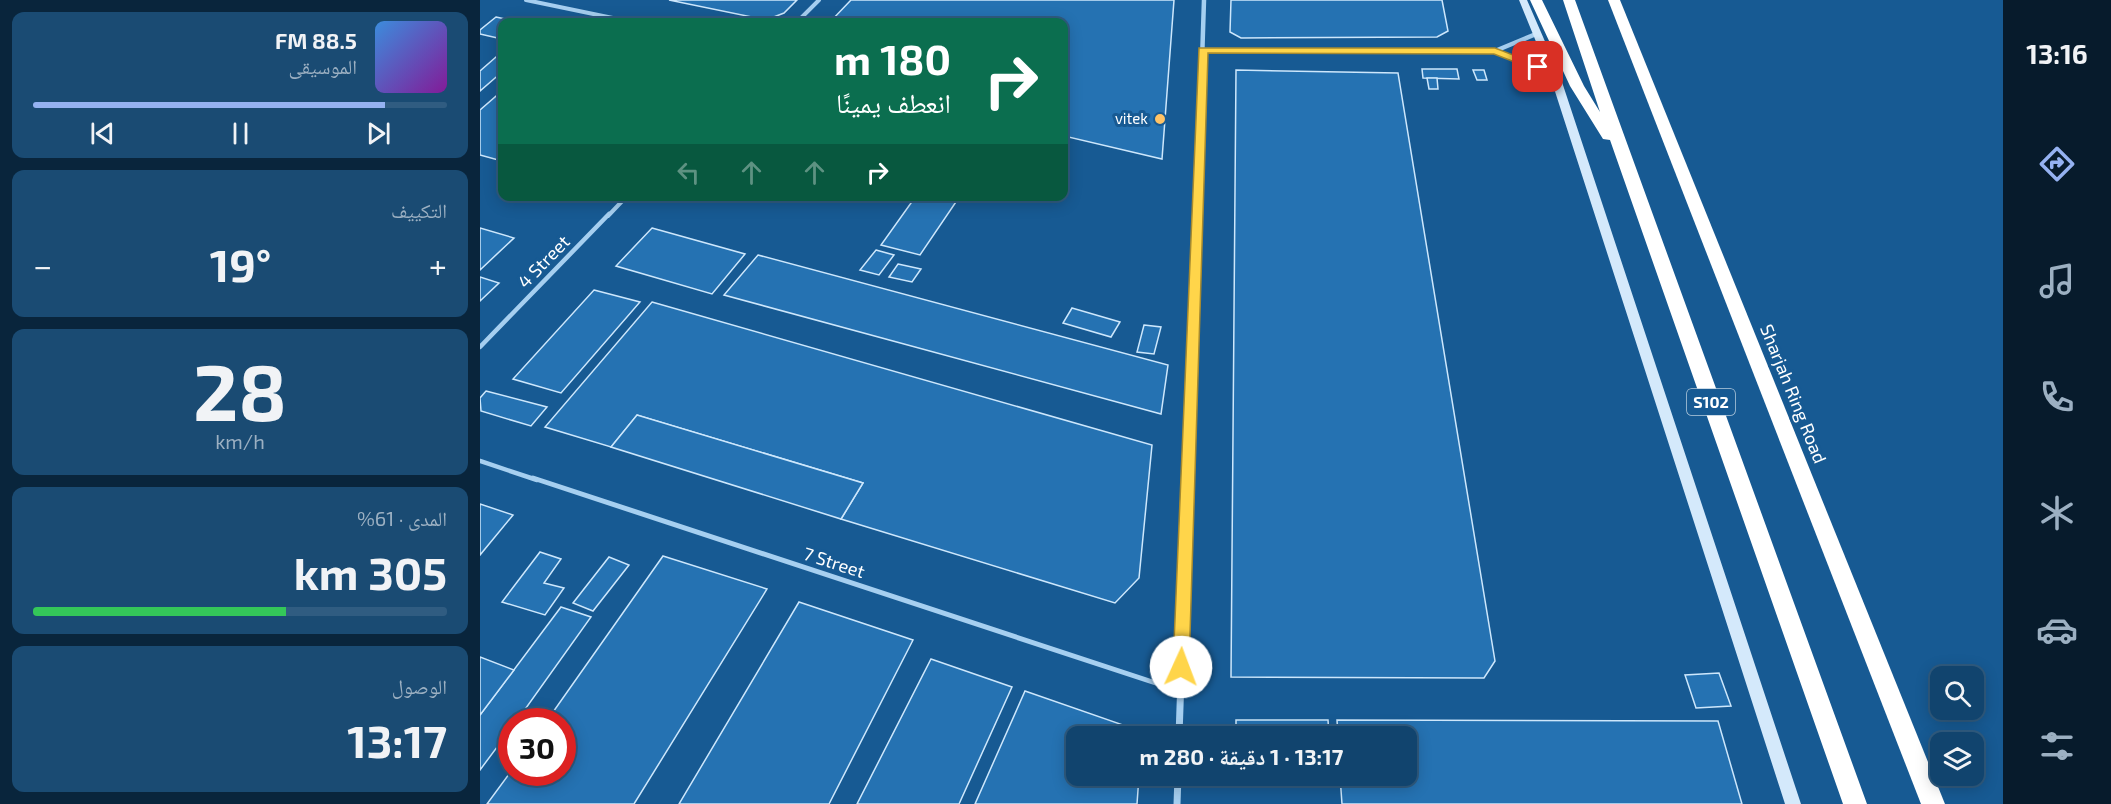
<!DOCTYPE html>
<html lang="ar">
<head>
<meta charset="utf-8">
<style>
  :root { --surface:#11446e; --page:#1a4b73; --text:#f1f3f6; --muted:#9cb0c2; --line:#305c81; --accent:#95b2f1 }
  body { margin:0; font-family:"Exo 2","Noto Naskh Arabic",sans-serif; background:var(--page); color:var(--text); direction:rtl; height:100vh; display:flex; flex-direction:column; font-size:22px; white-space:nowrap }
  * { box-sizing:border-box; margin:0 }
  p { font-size:20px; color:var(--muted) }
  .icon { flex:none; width:33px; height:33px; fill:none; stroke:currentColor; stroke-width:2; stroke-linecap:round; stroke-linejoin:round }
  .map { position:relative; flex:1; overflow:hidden; direction:ltr }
  .side { display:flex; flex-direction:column; gap:12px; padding:12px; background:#09253c; width:480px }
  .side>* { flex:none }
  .top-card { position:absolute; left:18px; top:18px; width:570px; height:183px; border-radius:12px; box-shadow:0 3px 15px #0003,0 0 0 2px var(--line); direction:rtl; background:#0b6e4f; color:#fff; overflow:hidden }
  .controls { position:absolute; left:1450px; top:666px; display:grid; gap:12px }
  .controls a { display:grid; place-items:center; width:54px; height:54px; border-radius:12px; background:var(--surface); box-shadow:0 3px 15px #0003,0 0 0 2px var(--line); font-size:30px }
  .speed { position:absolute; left:18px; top:708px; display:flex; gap:12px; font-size:30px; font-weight:700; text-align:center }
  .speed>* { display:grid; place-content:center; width:78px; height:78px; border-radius:50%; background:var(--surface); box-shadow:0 3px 15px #0003,0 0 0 2px var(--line); line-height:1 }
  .speed .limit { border:9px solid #d22; background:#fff; color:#111 }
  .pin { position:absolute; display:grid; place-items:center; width:51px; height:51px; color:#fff; margin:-26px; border-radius:12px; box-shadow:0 3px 9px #0006 }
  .me { position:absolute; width:66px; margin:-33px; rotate:2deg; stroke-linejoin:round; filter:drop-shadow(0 0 4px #0008) }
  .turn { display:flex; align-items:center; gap:21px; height:126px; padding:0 18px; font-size:27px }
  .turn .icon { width:78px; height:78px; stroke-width:2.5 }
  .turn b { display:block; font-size:42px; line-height:51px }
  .lanes { display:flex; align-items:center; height:57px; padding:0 18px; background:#0003; justify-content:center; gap:30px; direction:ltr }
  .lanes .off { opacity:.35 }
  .big { font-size:45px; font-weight:700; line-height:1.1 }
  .side .widget { flex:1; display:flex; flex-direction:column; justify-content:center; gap:9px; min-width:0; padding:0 21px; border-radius:12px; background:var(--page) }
  .side .dial { align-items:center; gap:0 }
  .dial b { font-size:78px; line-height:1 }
  .song { display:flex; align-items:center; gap:18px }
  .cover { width:72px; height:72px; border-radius:9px; background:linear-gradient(135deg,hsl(210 70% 55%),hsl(290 70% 35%)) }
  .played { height:6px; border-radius:3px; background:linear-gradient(90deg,var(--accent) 85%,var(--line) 85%) }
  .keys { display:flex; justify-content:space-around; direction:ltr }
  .heat { display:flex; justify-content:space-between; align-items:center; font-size:33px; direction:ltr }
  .charge { height:9px; border-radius:4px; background:linear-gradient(90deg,#34c759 61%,var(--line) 0) }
  .trip { position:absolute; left:586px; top:726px; width:351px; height:60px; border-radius:12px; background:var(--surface); box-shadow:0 3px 15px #0003,0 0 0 2px var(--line); font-weight:700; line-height:60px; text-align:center; direction:rtl }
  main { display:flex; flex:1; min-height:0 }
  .dock { display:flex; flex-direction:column; width:108px; justify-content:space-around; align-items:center; background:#071b2c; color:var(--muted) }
  .dock .icon { width:42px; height:42px }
  .dock .selected { color:var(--accent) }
  .dock b { font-size:27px; color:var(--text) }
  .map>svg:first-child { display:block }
</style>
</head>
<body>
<main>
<nav class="dock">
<b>13:16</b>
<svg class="icon selected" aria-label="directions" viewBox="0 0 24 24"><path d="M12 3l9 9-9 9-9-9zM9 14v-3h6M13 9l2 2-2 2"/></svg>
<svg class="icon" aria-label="music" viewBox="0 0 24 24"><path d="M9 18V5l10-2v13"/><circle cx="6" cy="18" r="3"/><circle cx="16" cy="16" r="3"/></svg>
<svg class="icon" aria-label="phone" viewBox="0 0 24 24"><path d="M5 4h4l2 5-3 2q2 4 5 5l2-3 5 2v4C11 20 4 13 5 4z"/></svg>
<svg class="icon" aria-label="climate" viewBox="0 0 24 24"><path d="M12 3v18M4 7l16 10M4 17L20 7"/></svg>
<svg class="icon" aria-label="car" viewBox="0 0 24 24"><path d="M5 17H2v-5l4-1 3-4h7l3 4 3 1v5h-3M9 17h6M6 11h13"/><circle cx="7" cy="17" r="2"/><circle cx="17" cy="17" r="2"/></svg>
<svg class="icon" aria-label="filters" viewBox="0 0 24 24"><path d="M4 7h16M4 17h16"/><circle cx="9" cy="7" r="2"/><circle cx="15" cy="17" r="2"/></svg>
</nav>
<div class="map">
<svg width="1523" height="804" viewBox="0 0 1523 804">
  <rect width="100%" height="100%" fill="#175a93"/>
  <g fill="#2572b2" stroke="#cde7fc" stroke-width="1.5">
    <path d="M189,0H317L304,13L286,20Z"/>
    <path d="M371,0H694L682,159L584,136V22H350Z"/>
    <path d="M751,0H962L968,31L957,37L761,38L750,32Z"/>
    <path d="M16,17L40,22H22V39L0,34V30Z"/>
    <path d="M16,57L22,58V72L0,91V71Z"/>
    <path d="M942,69H977L979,79L943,78Z"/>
    <path d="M756,70L918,73L1015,661L1004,678L751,677Z"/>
    <path d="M993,70H1004L1007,80H997Z"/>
    <path d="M947,78H957L958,89H949Z"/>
    <path d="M22,91V161L0,155V110Z"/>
    <path d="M436,196H480L440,255L401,245Z"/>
    <path d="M0,228L34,238L0,270Z"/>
    <path d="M172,228L265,254L232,294L136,266Z"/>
    <path d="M396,250L414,255L399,275L380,270Z"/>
    <path d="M278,255L688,365L681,414L244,295Z"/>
    <path d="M418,264L441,269L432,282L409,277Z"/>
    <path d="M0,277L19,283L0,301Z"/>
    <path d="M114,290L160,302L81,393L33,379Z"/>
    <path d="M172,302L672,445L659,578L635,603L361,519L383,483L157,415L131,447L65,427Z"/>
    <path d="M592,308L640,322L631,337L583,323Z"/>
    <path d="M664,325L681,327L674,354L657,352Z"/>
    <path d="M6,391L67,407L51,426L1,411L0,398Z"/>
    <path d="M157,415L383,483L361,519L131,447Z"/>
    <path d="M0,504L33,515L0,555Z"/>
    <path d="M60,552L81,559L64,583L84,588L65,615L22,602Z"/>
    <path d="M183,556L287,589L154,804H7L32,770V772H82V722H66Z"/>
    <path d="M129,557L149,565L113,611L93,603Z"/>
    <path d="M319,602L433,640L349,804H199Z"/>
    <path d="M81,607L111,617L36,722H32V727L0,770V715Z"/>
    <path d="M0,657L34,670L0,715Z"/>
    <path d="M451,659L532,687L479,804H377Z"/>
    <path d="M1239,673L1251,706L1216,708L1205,675Z"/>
    <path d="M545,691L646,726L652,736H597V776H659L657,804H495Z"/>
    <path d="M756,720H848L849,736H756Z"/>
    <path d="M857,720L1238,721L1262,804H862L860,776H927V736H858Z"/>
    <path d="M756,776H851V781L756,780Z"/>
  </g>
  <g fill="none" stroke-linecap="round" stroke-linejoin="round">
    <g stroke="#a6cff0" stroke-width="4">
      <path d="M46,0L152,22"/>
      <path d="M317,22L339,0"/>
      <path d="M128,216L147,196"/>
    </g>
    <g stroke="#a6cff0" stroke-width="4.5">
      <path d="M0,347L129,214"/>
      <path d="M0,461L57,480"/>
    </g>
    <path stroke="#a6cff0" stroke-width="5" d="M53,478L700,691"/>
    <g stroke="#a6cff0" stroke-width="4.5">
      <path d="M723,50L1015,51L1056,34"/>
      <path d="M1015,51L1075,76"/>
      <path d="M717,216L724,0"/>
    </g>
    <path stroke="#a6cff0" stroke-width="6" d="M708,480L717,214"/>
    <g stroke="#a6cff0" stroke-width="7">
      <path d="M699,736L708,478"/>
      <path d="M697,804L698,776"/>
    </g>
    <path fill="#d4e9fb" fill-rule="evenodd" d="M1039,0H1047L1080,76L1321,804H1305L1070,76Z"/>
    <g fill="#fff" fill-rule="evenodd">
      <path d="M1050,0H1062L1104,86L1120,112L1083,0H1095L1387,804H1363L1130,140L1123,139L1090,86Z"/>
      <path d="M1128,0H1140L1465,804H1441Z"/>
    </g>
  </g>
  <path fill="#ffd54a" stroke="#a68a30" stroke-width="1.5" d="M719,48H1015L1064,67L1058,71L1014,54L728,53L709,667L707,673L701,675L695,673L693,667Z"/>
  <circle fill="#ffc366" stroke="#175a93" stroke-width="2" cx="680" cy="119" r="6"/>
  <g text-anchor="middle" stroke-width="6" stroke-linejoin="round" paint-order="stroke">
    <g font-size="15" fill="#fff" stroke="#175a93" text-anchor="end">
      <text x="668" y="124">vitek</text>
    </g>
    <rect fill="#175a93" stroke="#b9cedf" stroke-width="1.5" x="1207" y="389" width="48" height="26" rx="4.5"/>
    <g font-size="16" font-weight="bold" fill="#fff">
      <text x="1231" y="408">S102</text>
    </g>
    <g font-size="18" fill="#fff" stroke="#175a93">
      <text transform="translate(64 262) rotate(-46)" y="6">4 Street</text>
      <text transform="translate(1313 394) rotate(68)" y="6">Sharjah Ring Road</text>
      <text transform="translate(354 563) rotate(18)" y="6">7 Street</text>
    </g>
  </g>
</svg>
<div class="controls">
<a><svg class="icon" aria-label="search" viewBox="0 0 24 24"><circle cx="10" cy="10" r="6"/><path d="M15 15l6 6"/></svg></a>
<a><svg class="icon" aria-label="layers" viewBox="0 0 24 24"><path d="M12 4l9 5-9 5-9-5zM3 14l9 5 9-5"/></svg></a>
</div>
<div class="speed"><div class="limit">30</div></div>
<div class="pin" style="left:1058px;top:67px;background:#d93025"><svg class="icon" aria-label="arrive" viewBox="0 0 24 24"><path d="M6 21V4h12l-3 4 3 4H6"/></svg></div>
<svg class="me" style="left:701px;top:667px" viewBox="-20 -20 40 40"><circle r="19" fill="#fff"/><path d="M0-13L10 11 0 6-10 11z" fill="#ffd54a"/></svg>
<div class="trip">13:17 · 1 دقيقة · 280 m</div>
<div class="top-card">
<div class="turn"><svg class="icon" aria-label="right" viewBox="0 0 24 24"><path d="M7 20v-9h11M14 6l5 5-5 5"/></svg><div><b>180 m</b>انعطف يمينًا</div></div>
<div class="lanes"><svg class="icon off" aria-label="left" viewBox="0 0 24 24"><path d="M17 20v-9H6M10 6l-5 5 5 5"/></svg><svg class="icon off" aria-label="ahead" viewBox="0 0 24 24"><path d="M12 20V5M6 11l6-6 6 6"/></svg><svg class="icon off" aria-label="ahead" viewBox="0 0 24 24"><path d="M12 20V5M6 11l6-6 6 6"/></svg><svg class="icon" aria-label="right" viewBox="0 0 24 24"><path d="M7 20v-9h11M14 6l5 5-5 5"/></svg></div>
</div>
</div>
<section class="side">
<div class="widget">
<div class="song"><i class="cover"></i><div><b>88.5 FM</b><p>الموسيقى</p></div></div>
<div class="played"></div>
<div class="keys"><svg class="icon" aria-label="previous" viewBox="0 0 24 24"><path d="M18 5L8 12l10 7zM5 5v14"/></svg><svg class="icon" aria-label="pause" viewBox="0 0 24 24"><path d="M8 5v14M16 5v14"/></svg><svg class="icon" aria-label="next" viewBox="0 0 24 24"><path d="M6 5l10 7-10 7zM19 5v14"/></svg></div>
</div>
<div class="widget"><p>التكييف</p>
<div class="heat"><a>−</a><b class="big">19°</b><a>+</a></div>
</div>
<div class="widget dial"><b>28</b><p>km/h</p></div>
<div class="widget"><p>المدى · 61%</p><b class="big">305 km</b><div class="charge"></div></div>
<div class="widget"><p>الوصول</p><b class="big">13:17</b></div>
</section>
</main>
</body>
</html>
